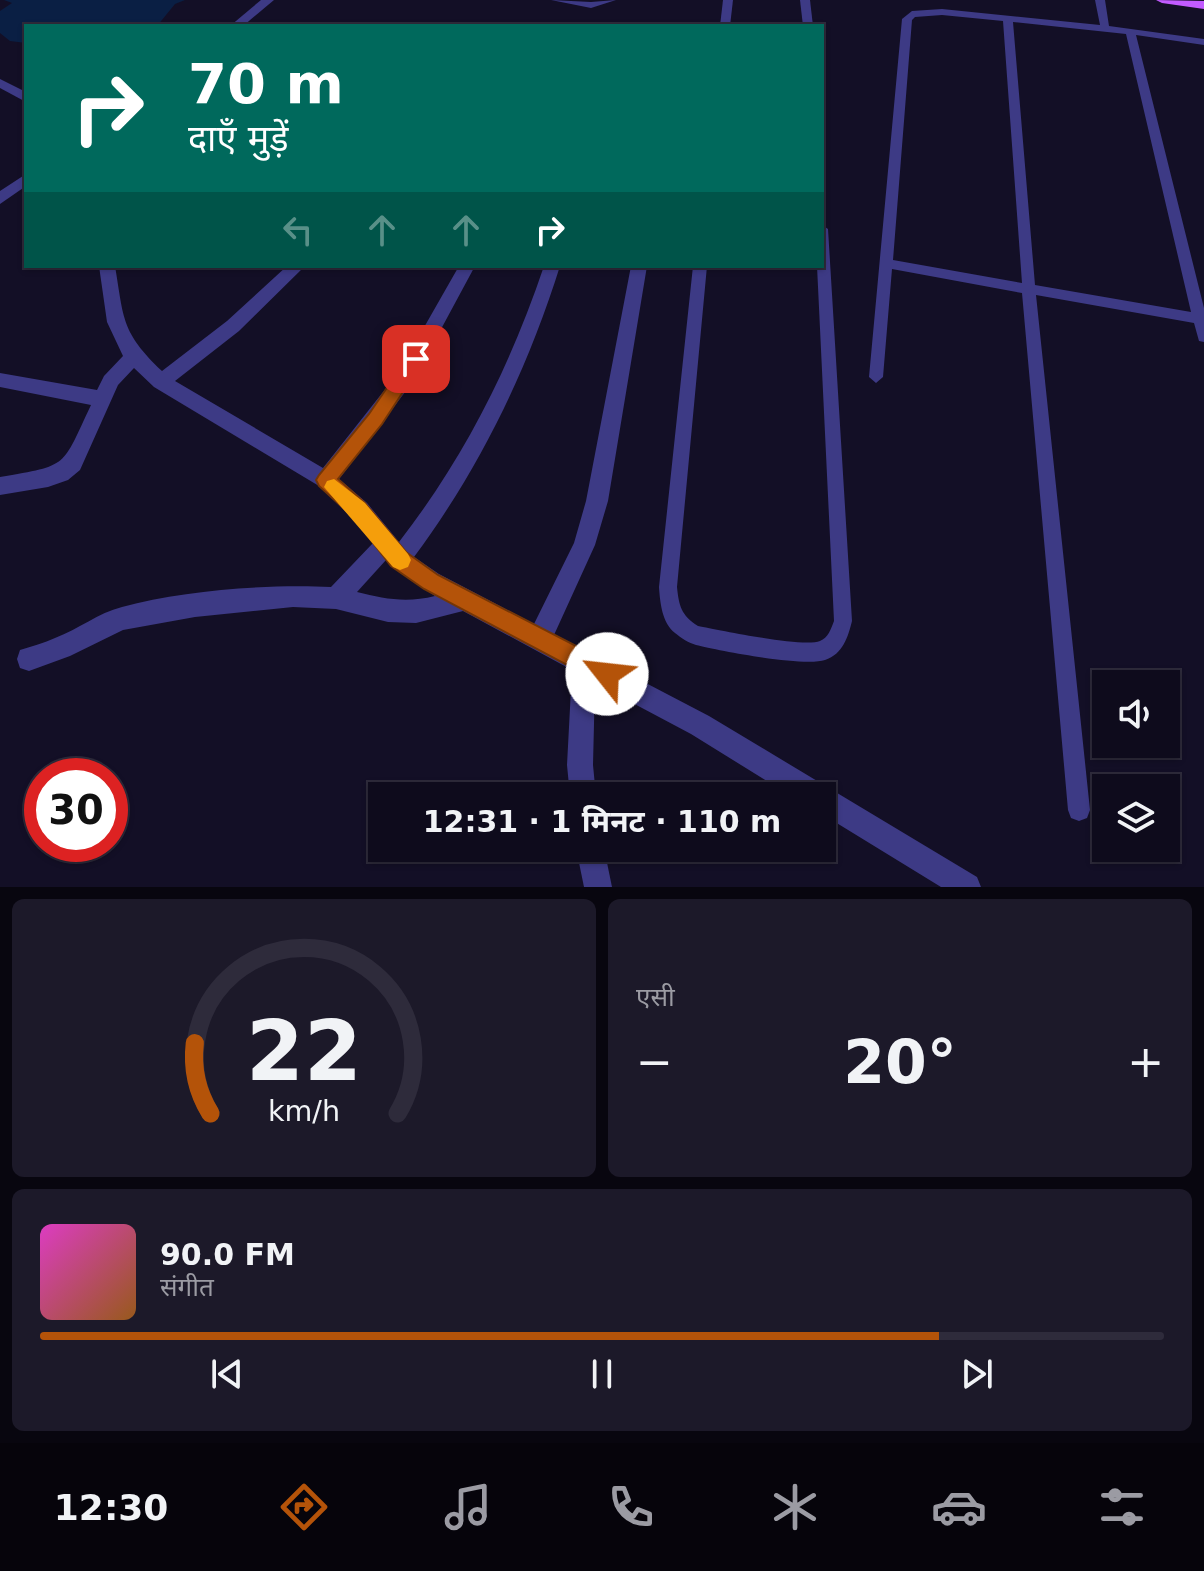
<!DOCTYPE html>
<html lang="hi">
<head>
<meta charset="utf-8">
<style>
  :root { --surface:#0e0b1c; --page:#1c1929; --text:#f1f3f6; --muted:#9b9ba3; --line:#2e2b3b; --accent:#b45309 }
  body { margin:0; font-family:"DejaVu Sans","Noto Sans Devanagari",sans-serif; background:var(--page); color:var(--text); height:100vh; display:flex; flex-direction:column; font-size:30px; white-space:nowrap }
  * { box-sizing:border-box; margin:0 }
  p { font-size:26px; color:var(--muted) }
  .icon { flex:none; width:44px; height:44px; fill:none; stroke:currentColor; stroke-width:2; stroke-linecap:round; stroke-linejoin:round }
  .map { position:relative; height:887px; overflow:hidden }
  .sheet { display:flex; flex-direction:column; gap:12px; padding:12px; background:#08060f; flex:1 }
  .sheet>* { flex:none }
  .guide { position:absolute; left:24px; top:24px; width:800px; height:244px; border-radius:0px; box-shadow:0 2px 6px #0004,0 0 0 2px var(--line); background:#00695c; color:#fff; overflow:hidden }
  .tools { position:absolute; left:1092px; top:670px; display:grid; gap:16px }
  .tools a { display:grid; place-items:center; width:88px; height:88px; border-radius:0px; background:var(--surface); box-shadow:0 2px 6px #0004,0 0 0 2px var(--line); font-size:40px }
  .speed { position:absolute; left:24px; top:758px; display:flex; gap:16px; font-size:40px; font-weight:700; text-align:center }
  .speed>* { display:grid; place-content:center; width:104px; height:104px; border-radius:50%; background:var(--surface); box-shadow:0 2px 6px #0004,0 0 0 2px var(--line); line-height:1 }
  .speed .limit { border:12px solid #d22; background:#fff; color:#111 }
  .pin { position:absolute; display:grid; place-items:center; width:68px; height:68px; color:#fff; margin:-34px; border-radius:16px; box-shadow:0 4px 12px #0006 }
  .me { position:absolute; width:88px; margin:-44px; rotate:299deg; stroke-linejoin:round; filter:drop-shadow(0 0 6px #0008) }
  .turn { display:flex; align-items:center; gap:28px; height:168px; padding:0 32px; font-size:36px }
  .turn .icon { width:104px; height:104px; stroke-width:2.5 }
  .turn b { display:block; font-size:56px; line-height:68px }
  .lanes { display:flex; align-items:center; height:76px; padding:0 32px; background:#0003; justify-content:center; gap:40px; direction:ltr }
  .lanes .off { opacity:.35 }
  .big { font-size:60px; font-weight:700; line-height:1.1 }
  .sheet .card { flex:1; display:flex; flex-direction:column; justify-content:center; gap:12px; min-width:0; padding:0 28px; border-radius:12px; background:var(--page) }
  .sheet .dial { align-items:center; gap:0 }
  .dial svg { height:208px; overflow:visible; fill:none; stroke:var(--line); stroke-width:7; stroke-linecap:round; text-anchor:middle }
  .dial text { fill:var(--text); stroke:none }
  .song { display:flex; align-items:center; gap:24px }
  .cover { width:96px; height:96px; border-radius:12px; background:linear-gradient(135deg,hsl(310 70% 55%),hsl(30 70% 35%)) }
  .played { height:8px; border-radius:4px; background:linear-gradient(90deg,var(--accent) 80%,var(--line) 80%) }
  .keys { display:flex; justify-content:space-around; direction:ltr }
  .heat { display:flex; justify-content:space-between; align-items:center; font-size:44px; direction:ltr }
  .sheet .tiles { flex:1; display:grid; gap:12px; grid-template-columns:1fr 1fr }
  .card:last-child { grid-column:span 2 }
  .trip { position:absolute; left:368px; top:782px; width:468px; height:80px; border-radius:0px; background:var(--surface); box-shadow:0 2px 6px #0004,0 0 0 2px var(--line); font-weight:700; line-height:80px; text-align:center }
  .dock { display:flex; height:128px; justify-content:space-around; align-items:center; background:#06040b; color:var(--muted) }
  .dock .icon { width:56px; height:56px }
  .dock .selected { color:var(--accent) }
  .dock b { font-size:36px; color:var(--text) }
  .map>svg:first-child { display:block }
</style>
</head>
<body>
<div class="map">
<svg width="1204" height="887" viewBox="0 0 1204 887">
  <rect width="100%" height="100%" fill="#130f26"/>
  <path fill="#0a1f44" d="M4,0H185L175,4L157,26H26V43L10,41L0,33V11L12,3Z"/>
  <g fill="none" stroke-linecap="round" stroke-linejoin="round">
    <g fill="#3d3a85" fill-rule="evenodd">
      <path d="M551,0L591,2L616,0L591,8Z"/>
      <path d="M723,0H733L730,26H720Z"/>
      <path d="M800,0H810L813,26H803Z"/>
      <path d="M1095,0H1105L1109,26L1204,39V45L1136,35L1204,308V342L1199,341L1194,323L1036,295L1090,810L1087,818L1079,821L1071,818L1068,810L1022,293L892,269L883,377L876,383L869,377L902,19L912,11L942,9L1100,25ZM942,15L1003,21L1022,283L893,260L912,20L915,17ZM1013,22L1126,34L1191,312L1035,285Z"/>
      <path d="M822,225L828,229L852,621C848,637 843,654 825,660C804,667 720,651 696,645C689,643 681,638 675,633C662,623 660,602 659,587L693,266H707L677,587C679,606 681,615 698,626C720,630 803,648 820,641C828,638 831,629 834,621L817,266H822Z"/>
    </g>
    <g fill="#3d3a85" fill-rule="evenodd">
      <path d="M261,0H274L243,26H230Z"/>
      <path d="M0,79L26,92V102L0,88Z"/>
      <path d="M26,174V186L0,204V191Z"/>
      <path d="M99,266H115C124,319 121,332 162,371L227,321L287,266H305L239,331L175,381L323,468L398,373L459,266H475L412,383L339,479L367,503L399,542C464,458 510,367 544,266H560C527,371 480,468 414,557L439,574L534,624L574,543L586,501L631,266H647L608,501L595,545L554,635L709,716L977,877L981,887H941L822,814V796H791L691,734L595,683L593,765L596,796H570L567,765L572,670L463,611L416,623L388,622L336,609L293,607L195,617L123,630L70,656L29,671L20,668L17,659L20,650C32,646 44,643 55,638C79,629 98,613 122,607C183,590 269,584 331,587L373,543L351,517L319,486L154,387L134,368L118,385L80,470L68,480L48,487L0,495V477C70,465 61,468 91,405L0,387V373L97,390L104,376L123,356L107,322ZM386,560L391,566L435,596C407,603 384,599 357,592Z"/>
      <path d="M576,848H604L612,887H584Z"/>
    </g>
    <path fill="#c25bff" fill-rule="evenodd" d="M1156,0L1204,1V9L1162,3Z"/>
  </g>
  <path fill="#b45309" stroke="#753606" stroke-width="2" d="M416,352L424,359L422,363L382,424L338,479L365,503L406,552L438,575L615,666L618,674L615,682L607,685L599,682L424,589L391,566L352,516L319,486L316,480L319,475L369,414L410,354Z"/>
  <path fill="#f59e0b" d="M334,479L365,503L408,554L411,560L408,567L400,570L393,567L324,487L327,481Z"/>
</svg>
<div class="tools">
<a><svg class="icon" aria-label="sound" viewBox="0 0 24 24"><path d="M4 9h4l5-4v14l-5-4H4zM17 9q2 3 0 6"/></svg></a>
<a><svg class="icon" aria-label="layers" viewBox="0 0 24 24"><path d="M12 4l9 5-9 5-9-5zM3 14l9 5 9-5"/></svg></a>
</div>
<div class="speed"><div class="limit">30</div></div>
<div class="pin" style="left:416px;top:359px;background:#d93025"><svg class="icon" aria-label="arrive" viewBox="0 0 24 24"><path d="M6 21V4h12l-3 4 3 4H6"/></svg></div>
<svg class="me" style="left:607px;top:674px" viewBox="-20 -20 40 40"><circle r="19" fill="#fff"/><path d="M0-13L10 11 0 6-10 11z" fill="#b45309"/></svg>
<div class="trip">12:31 · 1 मिनट · 110 m</div>
<div class="guide">
<div class="turn"><svg class="icon" aria-label="right" viewBox="0 0 24 24"><path d="M7 20v-9h11M14 6l5 5-5 5"/></svg><div><b>70 m</b>दाएँ मुड़ें</div></div>
<div class="lanes"><svg class="icon off" aria-label="left" viewBox="0 0 24 24"><path d="M17 20v-9H6M10 6l-5 5 5 5"/></svg><svg class="icon off" aria-label="ahead" viewBox="0 0 24 24"><path d="M12 20V5M6 11l6-6 6 6"/></svg><svg class="icon off" aria-label="ahead" viewBox="0 0 24 24"><path d="M12 20V5M6 11l6-6 6 6"/></svg><svg class="icon" aria-label="right" viewBox="0 0 24 24"><path d="M7 20v-9h11M14 6l5 5-5 5"/></svg></div>
</div>
</div>
<section class="sheet">
<div class="tiles">
<div class="card dial"><svg viewBox="0 0 100 80">
<path d="M14 69A42 42 0 1 1 86 69"/>
<path d="M14 69A42 42 0 0 1 8 42" stroke="#b45309"/>
<text x="50" y="56" font-size="32" font-weight="700">22</text>
<text x="50" y="72" font-size="11">km/h</text>
</svg></div>
<div class="card"><p>एसी</p>
<div class="heat"><a>−</a><b class="big">20°</b><a>+</a></div>
</div>
<div class="card">
<div class="song"><i class="cover"></i><div><b>90.0 FM</b><p>संगीत</p></div></div>
<div class="played"></div>
<div class="keys"><svg class="icon" aria-label="previous" viewBox="0 0 24 24"><path d="M18 5L8 12l10 7zM5 5v14"/></svg><svg class="icon" aria-label="pause" viewBox="0 0 24 24"><path d="M8 5v14M16 5v14"/></svg><svg class="icon" aria-label="next" viewBox="0 0 24 24"><path d="M6 5l10 7-10 7zM19 5v14"/></svg></div>
</div>
</div>
</section>
<nav class="dock">
<b>12:30</b>
<svg class="icon selected" aria-label="directions" viewBox="0 0 24 24"><path d="M12 3l9 9-9 9-9-9zM9 14v-3h6M13 9l2 2-2 2"/></svg>
<svg class="icon" aria-label="music" viewBox="0 0 24 24"><path d="M9 18V5l10-2v13"/><circle cx="6" cy="18" r="3"/><circle cx="16" cy="16" r="3"/></svg>
<svg class="icon" aria-label="phone" viewBox="0 0 24 24"><path d="M5 4h4l2 5-3 2q2 4 5 5l2-3 5 2v4C11 20 4 13 5 4z"/></svg>
<svg class="icon" aria-label="climate" viewBox="0 0 24 24"><path d="M12 3v18M4 7l16 10M4 17L20 7"/></svg>
<svg class="icon" aria-label="car" viewBox="0 0 24 24"><path d="M5 17H2v-5l4-1 3-4h7l3 4 3 1v5h-3M9 17h6M6 11h13"/><circle cx="7" cy="17" r="2"/><circle cx="17" cy="17" r="2"/></svg>
<svg class="icon" aria-label="filters" viewBox="0 0 24 24"><path d="M4 7h16M4 17h16"/><circle cx="9" cy="7" r="2"/><circle cx="15" cy="17" r="2"/></svg>
</nav>
</body>
</html>
